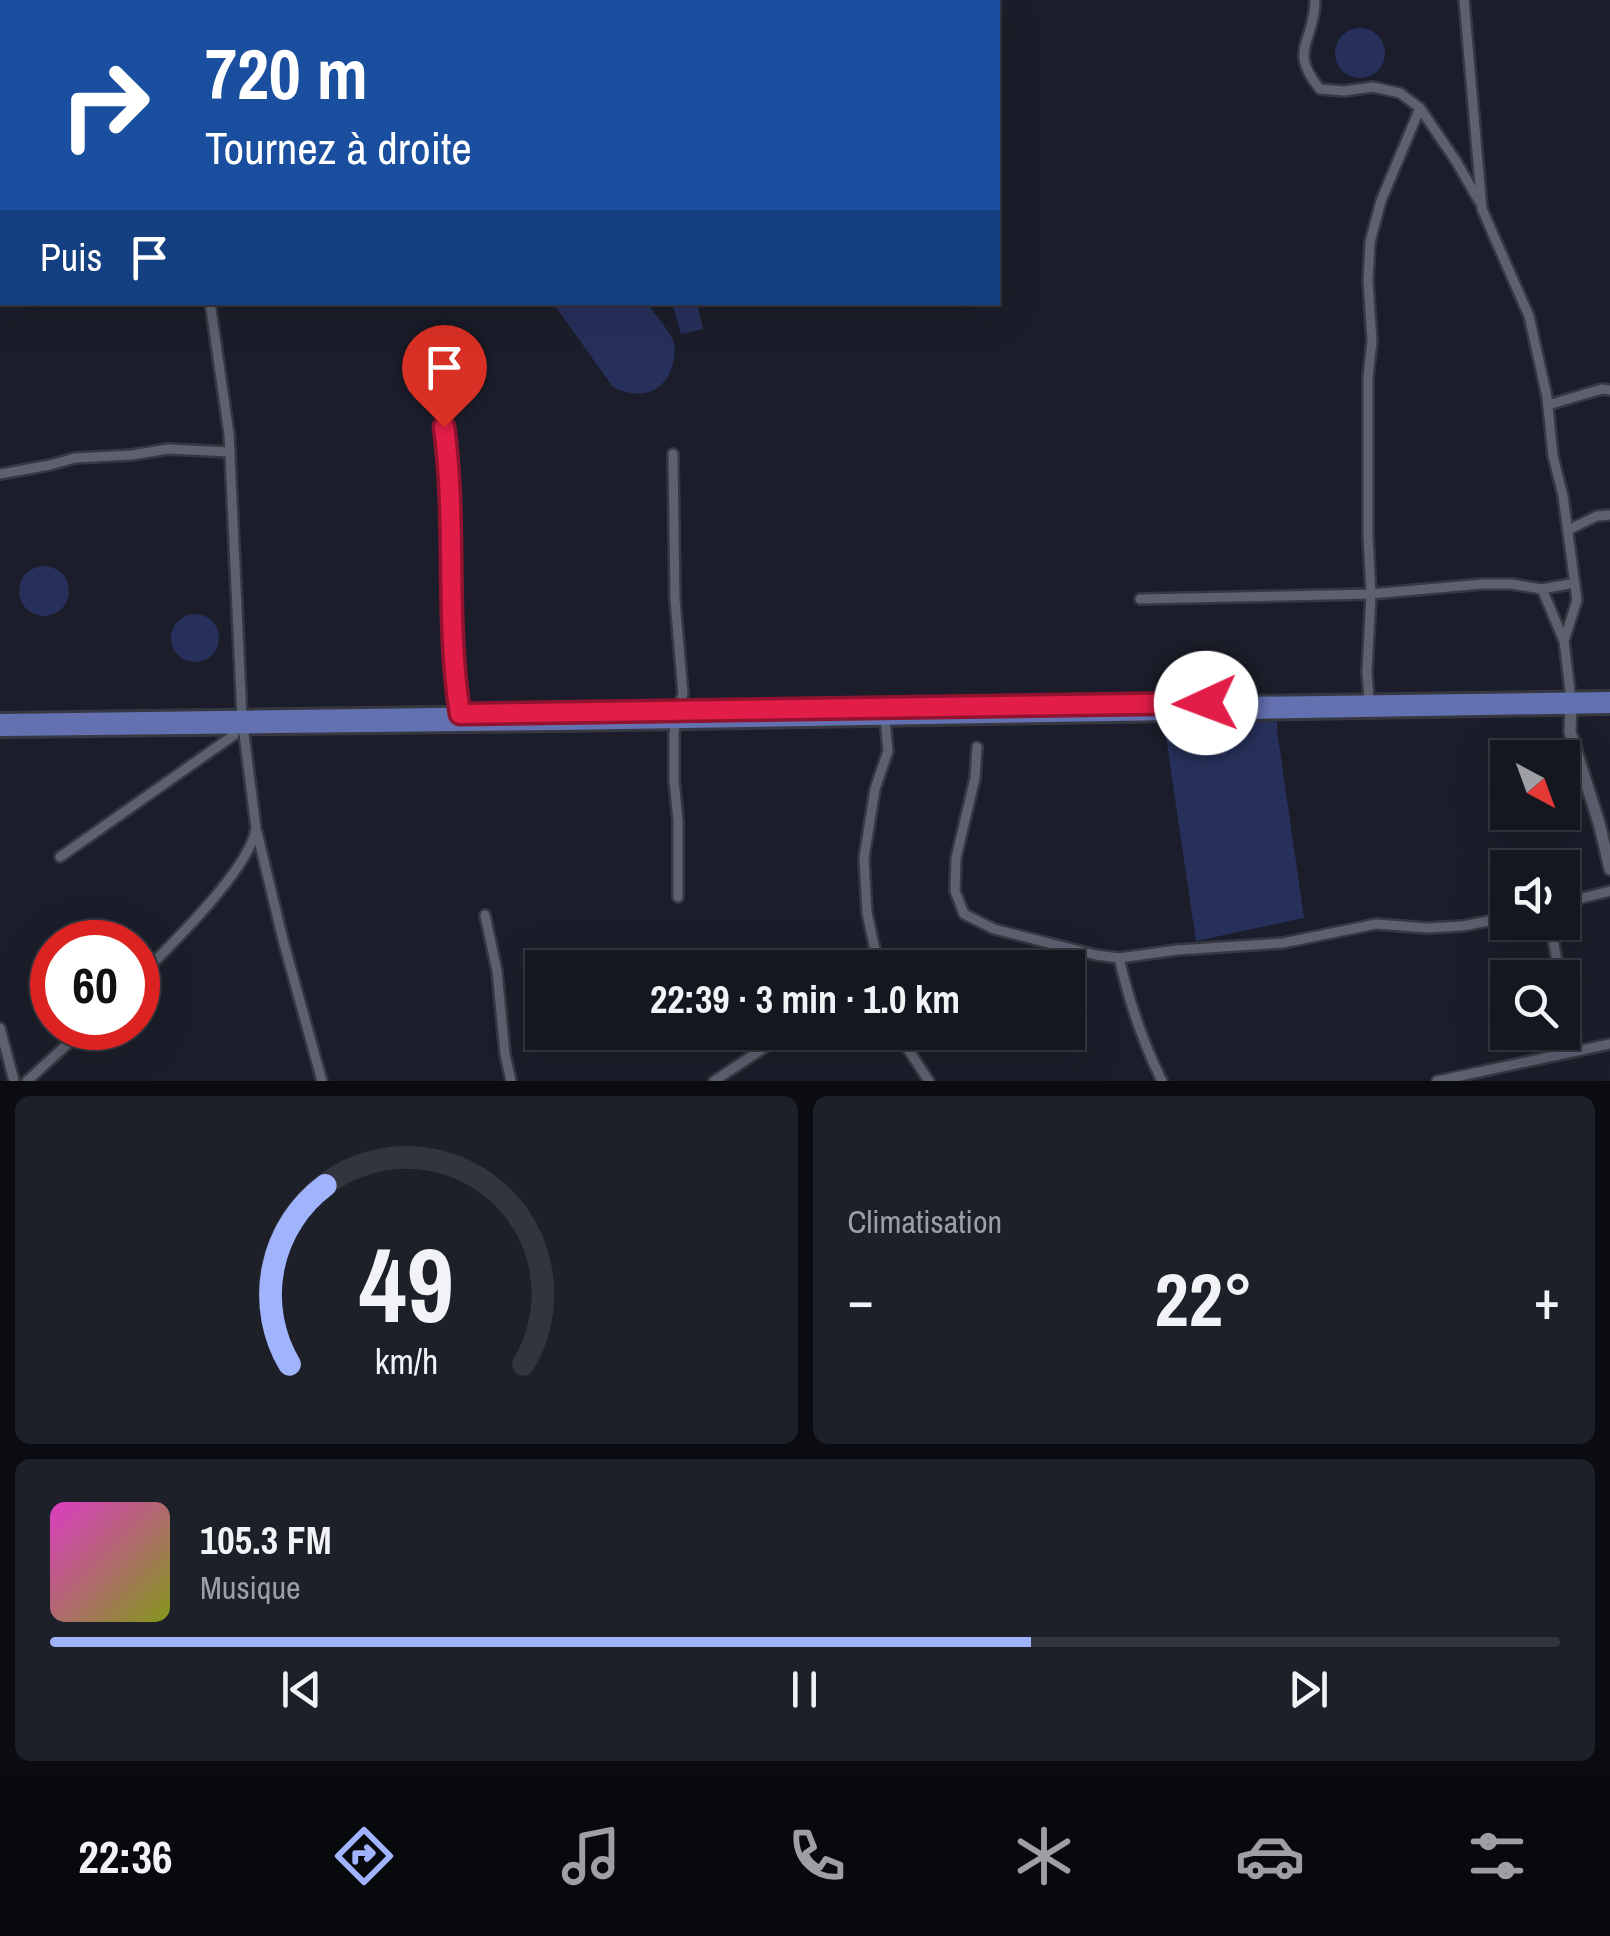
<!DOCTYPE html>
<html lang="fr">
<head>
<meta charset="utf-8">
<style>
  :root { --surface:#141620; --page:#1d1f29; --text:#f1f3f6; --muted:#9d9fa5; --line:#33353e; --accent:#a0b3fd }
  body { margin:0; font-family:"Archivo Narrow",sans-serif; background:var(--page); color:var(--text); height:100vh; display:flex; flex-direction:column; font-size:38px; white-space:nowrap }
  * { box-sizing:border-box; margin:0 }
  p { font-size:32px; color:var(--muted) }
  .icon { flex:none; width:55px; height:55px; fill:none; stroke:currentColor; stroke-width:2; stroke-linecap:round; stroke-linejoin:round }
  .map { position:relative; height:1081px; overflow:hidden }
  .panel { display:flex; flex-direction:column; gap:15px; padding:15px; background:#0b0c12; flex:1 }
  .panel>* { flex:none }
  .top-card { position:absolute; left:0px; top:0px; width:1000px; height:305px; box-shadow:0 10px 40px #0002,0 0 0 2px var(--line); background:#1a4fa0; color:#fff; overflow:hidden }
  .needle { width:65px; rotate:139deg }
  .fabs { position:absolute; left:1490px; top:740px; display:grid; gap:20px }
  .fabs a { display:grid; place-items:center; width:90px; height:90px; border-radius:0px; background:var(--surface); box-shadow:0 10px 40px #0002,0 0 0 2px var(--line); font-size:50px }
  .speed { position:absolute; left:30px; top:920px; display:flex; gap:20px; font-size:50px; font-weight:700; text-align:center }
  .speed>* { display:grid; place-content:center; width:130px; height:130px; border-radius:50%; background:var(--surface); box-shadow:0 10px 40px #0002,0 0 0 2px var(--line); line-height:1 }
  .speed .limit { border:15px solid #d22; background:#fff; color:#111 }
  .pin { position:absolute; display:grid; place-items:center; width:85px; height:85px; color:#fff; margin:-102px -42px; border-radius:50% 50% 50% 0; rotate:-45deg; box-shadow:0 0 10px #0007 }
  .pin .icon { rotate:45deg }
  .me { position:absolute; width:110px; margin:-55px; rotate:268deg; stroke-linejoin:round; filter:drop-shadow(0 0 8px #0008) }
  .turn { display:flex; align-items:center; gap:35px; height:210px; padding:0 40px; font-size:45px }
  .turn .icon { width:130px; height:130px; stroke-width:2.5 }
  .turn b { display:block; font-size:70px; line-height:85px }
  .then { display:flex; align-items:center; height:95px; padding:0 40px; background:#0003; gap:20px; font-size:38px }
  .big { font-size:75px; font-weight:700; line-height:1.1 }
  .panel .card { flex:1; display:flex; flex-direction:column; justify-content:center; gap:15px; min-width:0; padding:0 35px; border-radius:15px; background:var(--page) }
  .panel .dial { align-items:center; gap:0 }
  .dial svg { height:260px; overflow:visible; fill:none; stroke:var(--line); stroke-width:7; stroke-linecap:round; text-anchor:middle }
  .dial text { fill:var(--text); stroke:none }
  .song { display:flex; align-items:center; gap:30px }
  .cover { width:120px; height:120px; border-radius:15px; background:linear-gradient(135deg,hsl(310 70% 55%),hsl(70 70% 35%)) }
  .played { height:10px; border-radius:5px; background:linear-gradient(90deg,var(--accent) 65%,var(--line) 65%) }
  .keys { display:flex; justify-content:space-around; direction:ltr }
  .heat { display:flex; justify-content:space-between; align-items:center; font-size:55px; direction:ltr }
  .panel .tiles { flex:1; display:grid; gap:15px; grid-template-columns:1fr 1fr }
  .card:last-child { grid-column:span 2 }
  .trip { position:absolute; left:525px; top:950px; width:560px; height:100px; border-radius:0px; background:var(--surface); box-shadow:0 10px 40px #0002,0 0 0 2px var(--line); font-weight:700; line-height:100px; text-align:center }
  .dock { display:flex; height:160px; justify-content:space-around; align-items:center; background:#08090d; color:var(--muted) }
  .dock .icon { width:70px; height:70px }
  .dock .on { color:var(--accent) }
  .dock b { font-size:45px; color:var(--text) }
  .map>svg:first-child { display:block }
</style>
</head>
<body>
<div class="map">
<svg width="1610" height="1081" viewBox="0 0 1610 1081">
  <rect width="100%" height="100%" fill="#1b1e2a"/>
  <g fill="#27305a">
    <circle cx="1360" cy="53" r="25"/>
    <path d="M553,303H647C653,312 671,332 674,343C676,349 674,361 672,367C664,394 637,400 613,387Z"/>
    <path d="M672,303H697L703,329L681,334Z"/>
    <circle cx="44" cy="591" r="25"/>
    <circle cx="195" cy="638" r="24"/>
    <path d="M1163,717L1277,722V730L1304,918L1196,941Z"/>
  </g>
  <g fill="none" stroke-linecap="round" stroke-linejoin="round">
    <g stroke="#363841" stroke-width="14">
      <g id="minor">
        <path d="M164,0V2"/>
        <path d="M1315,0C1315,42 1287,50 1320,89L1344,91L1373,87L1400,93L1420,108L1456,161L1479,201"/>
        <path d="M1464,0L1482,209L1529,316L1547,397L1553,456L1563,496L1577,600L1564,641L1571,699"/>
        <path d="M1548,405L1602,389L1610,390"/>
        <path d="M442,415L449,470L454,677L460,714"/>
        <path d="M673,454L675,600L683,694L677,711L674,734V780L678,821V897"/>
        <path d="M0,474L50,465L75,458L132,455L168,449L230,452"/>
        <path d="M1568,530L1597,516L1610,515"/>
        <path d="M1542,589L1564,641"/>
        <path d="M1140,599L1371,594L1482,584H1511L1542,589L1575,583"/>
        <path d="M1369,700L1367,672L1371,594L1368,536V377L1372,341L1368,281L1370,242L1381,201L1420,108"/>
        <path d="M977,747L975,778L956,858L955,891L964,914L994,929L1096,955L1119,958L1177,950L1283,943L1376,924L1427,928L1463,926L1508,917"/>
        <path d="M257,832L283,940L322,1081"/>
        <path d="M60,857L234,735"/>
        <path d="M1562,903L1610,891"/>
        <path d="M485,915L497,971L505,1054L511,1081"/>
        <path d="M1550,922L1560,978"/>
        <path d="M1119,958C1129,1001 1142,1041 1162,1081"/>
        <path d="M879,968L867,913L864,858L875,789L888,751L885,719"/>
        <path d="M138,978C168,948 251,868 256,828L242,718L229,434L210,302"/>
        <path d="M1562,986C1571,1008 1579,1028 1574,1051"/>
        <path d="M0,1028L14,1081"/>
        <path d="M900,1032L904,1043L929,1081"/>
        <path d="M27,1081L85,1028"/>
        <path d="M714,1081L788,1032"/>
        <path d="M1437,1081L1610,1044"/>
      </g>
    </g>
    <g stroke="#363841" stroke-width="16">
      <path id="secondary" d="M1571,703L1570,732L1599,823L1610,869"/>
    </g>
    <g stroke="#363841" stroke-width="18">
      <g id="primary">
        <path d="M0,720L1610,698"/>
        <path d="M0,730L558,724L1610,707"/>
      </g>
    </g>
    <use href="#minor" stroke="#5c606f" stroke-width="9"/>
    <use href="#secondary" stroke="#5c606f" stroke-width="11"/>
    <use href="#primary" stroke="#6471b1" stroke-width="12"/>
  </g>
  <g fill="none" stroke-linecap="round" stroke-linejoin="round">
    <g stroke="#92132f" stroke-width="25">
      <path id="route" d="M444,427C457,522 445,619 460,714L1206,703"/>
    </g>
    <use href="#route" stroke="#e11d48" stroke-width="18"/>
  </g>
</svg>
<div class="fabs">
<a><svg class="needle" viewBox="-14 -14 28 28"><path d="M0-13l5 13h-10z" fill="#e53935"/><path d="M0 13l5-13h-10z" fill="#9d9fa5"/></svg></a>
<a><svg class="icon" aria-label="sound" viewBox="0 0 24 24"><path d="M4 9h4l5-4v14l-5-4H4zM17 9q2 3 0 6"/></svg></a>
<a><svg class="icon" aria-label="search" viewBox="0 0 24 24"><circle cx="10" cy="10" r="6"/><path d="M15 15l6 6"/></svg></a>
</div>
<div class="speed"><div class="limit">60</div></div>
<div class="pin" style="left:444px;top:427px;background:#d93025"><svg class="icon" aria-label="arrive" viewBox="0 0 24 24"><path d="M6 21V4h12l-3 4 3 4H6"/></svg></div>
<svg class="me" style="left:1206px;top:703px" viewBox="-20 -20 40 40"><circle r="19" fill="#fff"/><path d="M0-13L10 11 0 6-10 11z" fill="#e11d48"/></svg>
<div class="trip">22:39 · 3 min · 1.0 km</div>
<div class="top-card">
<div class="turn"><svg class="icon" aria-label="right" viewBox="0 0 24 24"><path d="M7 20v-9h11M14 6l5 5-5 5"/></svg><div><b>720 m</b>Tournez à droite</div></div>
<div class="then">Puis<svg class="icon" aria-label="arrive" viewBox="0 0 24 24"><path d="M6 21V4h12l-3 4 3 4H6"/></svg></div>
</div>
</div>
<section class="panel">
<div class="tiles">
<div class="card dial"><svg viewBox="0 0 100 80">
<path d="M14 69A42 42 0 1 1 86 69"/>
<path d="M14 69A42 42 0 0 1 25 14" stroke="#a0b3fd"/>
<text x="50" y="56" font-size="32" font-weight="700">49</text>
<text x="50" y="72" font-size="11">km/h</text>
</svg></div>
<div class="card"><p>Climatisation</p>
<div class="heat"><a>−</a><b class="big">22°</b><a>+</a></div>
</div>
<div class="card">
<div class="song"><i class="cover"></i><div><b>105.3 FM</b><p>Musique</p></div></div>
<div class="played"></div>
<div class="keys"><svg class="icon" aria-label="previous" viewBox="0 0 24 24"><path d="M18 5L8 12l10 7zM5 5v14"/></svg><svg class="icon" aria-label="pause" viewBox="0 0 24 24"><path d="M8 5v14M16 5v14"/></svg><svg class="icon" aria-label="next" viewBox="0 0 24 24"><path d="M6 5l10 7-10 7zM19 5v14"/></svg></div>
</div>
</div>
</section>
<nav class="dock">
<b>22:36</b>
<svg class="icon on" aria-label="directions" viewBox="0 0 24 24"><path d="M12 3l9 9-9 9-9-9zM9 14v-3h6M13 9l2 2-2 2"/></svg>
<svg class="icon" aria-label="music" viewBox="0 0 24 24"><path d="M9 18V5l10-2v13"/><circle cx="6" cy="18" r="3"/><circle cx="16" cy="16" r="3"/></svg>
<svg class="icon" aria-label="phone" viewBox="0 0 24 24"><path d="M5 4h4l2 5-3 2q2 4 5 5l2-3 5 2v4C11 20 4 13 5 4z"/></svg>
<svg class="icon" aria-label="climate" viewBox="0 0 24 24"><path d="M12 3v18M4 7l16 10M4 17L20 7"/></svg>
<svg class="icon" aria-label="car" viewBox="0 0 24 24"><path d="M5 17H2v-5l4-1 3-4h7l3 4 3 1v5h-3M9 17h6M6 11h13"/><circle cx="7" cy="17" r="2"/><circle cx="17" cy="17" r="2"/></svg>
<svg class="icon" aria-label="filters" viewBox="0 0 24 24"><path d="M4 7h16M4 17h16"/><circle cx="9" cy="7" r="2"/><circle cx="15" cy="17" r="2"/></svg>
</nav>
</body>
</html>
